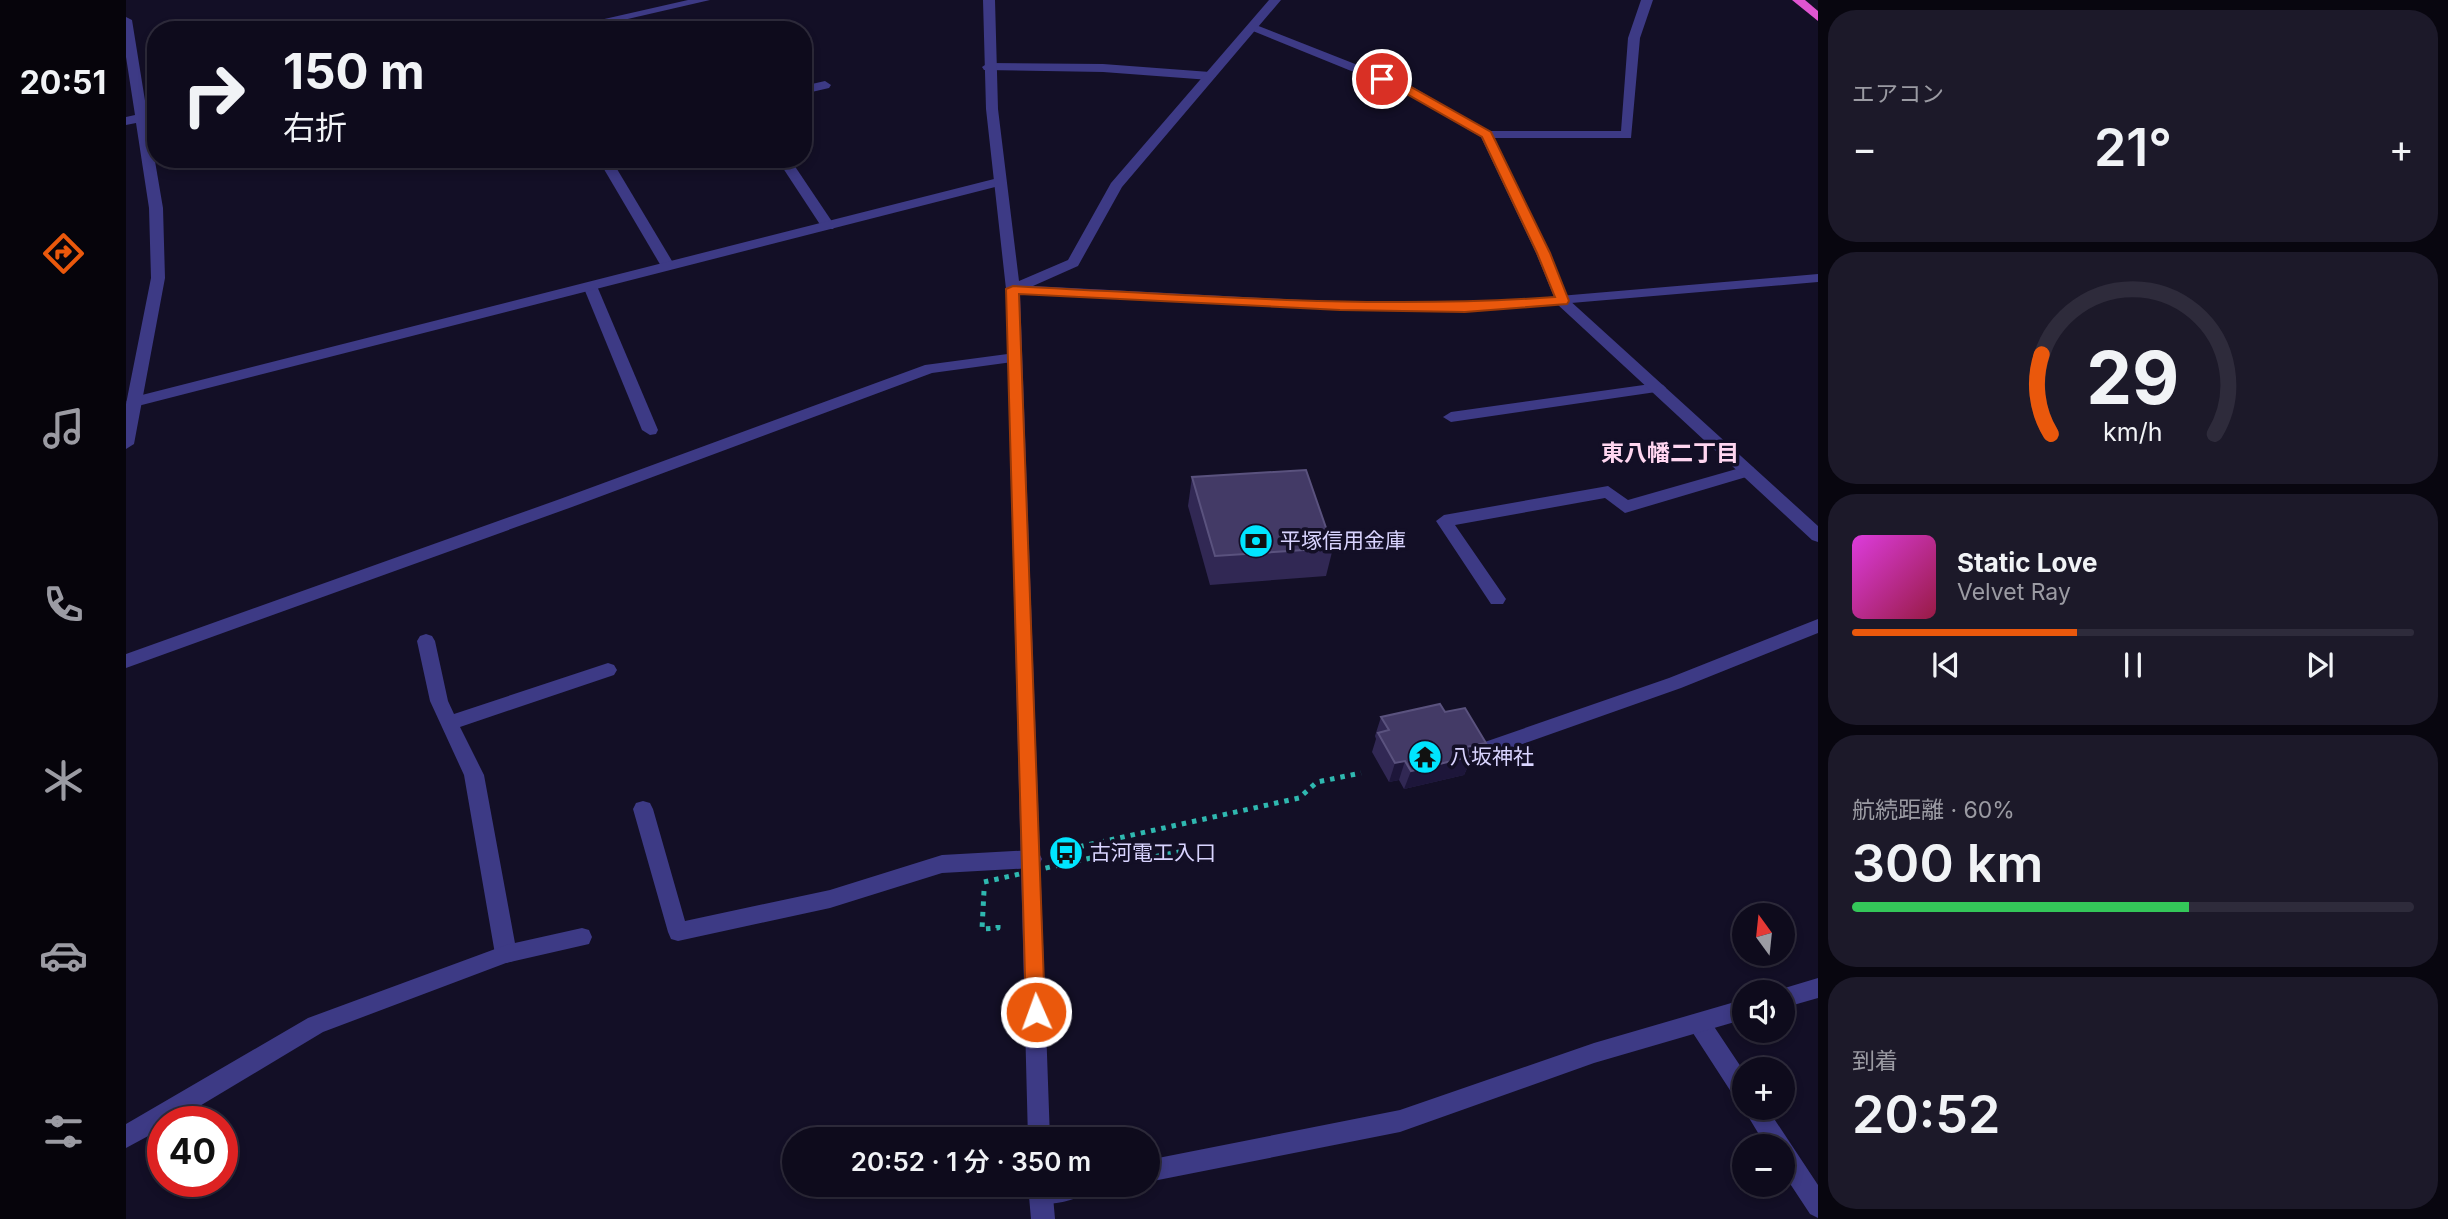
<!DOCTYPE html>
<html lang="ja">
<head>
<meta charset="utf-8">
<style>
  :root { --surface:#0e0b1c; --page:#1c1929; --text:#f1f3f6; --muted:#9b9ba3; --line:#2e2b3b; --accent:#ea580c }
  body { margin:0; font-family:Inter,"Noto Sans JP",sans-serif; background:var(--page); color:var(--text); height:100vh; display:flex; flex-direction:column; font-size:26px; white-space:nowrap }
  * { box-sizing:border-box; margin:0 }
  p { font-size:23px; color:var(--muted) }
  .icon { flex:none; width:38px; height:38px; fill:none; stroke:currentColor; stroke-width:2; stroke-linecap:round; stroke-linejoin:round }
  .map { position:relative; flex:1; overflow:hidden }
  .side { display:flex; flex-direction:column; gap:10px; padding:10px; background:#08060f; width:630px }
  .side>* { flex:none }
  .guide { position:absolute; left:21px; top:21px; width:665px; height:147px; border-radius:28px; box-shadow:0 4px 10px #0003,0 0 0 2px var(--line); background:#0e0b1c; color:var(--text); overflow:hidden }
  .needle { width:46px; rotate:345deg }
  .fabs { position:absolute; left:1606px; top:903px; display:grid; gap:14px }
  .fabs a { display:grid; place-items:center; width:63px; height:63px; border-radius:50%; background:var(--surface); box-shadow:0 4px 10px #0003,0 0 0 2px var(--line); font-size:35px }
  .speed { position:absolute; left:21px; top:1106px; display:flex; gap:14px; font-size:35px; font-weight:700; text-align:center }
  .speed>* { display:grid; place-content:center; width:91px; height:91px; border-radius:50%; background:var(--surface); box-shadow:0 4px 10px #0003,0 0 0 2px var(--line); line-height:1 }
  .speed .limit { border:10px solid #d22; background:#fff; color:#111 }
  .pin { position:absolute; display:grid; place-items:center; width:60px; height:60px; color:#fff; margin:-30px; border:4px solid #fff; border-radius:50%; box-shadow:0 2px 7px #0007 }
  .me { position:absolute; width:77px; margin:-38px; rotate:358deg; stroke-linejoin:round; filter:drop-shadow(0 0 5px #0008) }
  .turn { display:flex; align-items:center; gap:24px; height:147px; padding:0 21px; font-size:32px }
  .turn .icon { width:91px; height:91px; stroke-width:2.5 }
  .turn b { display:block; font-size:49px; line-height:60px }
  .big { font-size:52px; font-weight:600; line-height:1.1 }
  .side .tile { flex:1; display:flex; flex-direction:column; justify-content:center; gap:10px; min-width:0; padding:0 24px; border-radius:28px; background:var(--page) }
  .side .dial { align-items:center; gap:0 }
  .dial svg { height:182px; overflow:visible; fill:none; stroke:var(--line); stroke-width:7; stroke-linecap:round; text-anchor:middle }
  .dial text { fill:var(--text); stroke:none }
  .song { display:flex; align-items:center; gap:21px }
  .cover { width:84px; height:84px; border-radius:10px; background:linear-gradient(135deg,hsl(300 70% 55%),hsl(340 70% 35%)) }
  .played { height:7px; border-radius:4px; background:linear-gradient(90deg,var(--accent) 40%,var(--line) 40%) }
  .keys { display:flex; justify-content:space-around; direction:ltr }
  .heat { display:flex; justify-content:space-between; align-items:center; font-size:38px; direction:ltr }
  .charge { height:10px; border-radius:5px; background:linear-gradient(90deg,#34c759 60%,var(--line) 0) }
  .trip { position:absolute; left:656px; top:1127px; width:378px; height:70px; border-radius:35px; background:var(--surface); box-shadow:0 4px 10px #0003,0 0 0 2px var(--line); font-weight:600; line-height:70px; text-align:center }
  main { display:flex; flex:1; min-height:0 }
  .dock { display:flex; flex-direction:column; width:126px; justify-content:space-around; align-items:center; background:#06040b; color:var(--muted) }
  .dock .icon { width:49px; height:49px }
  .dock .current { color:var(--accent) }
  .dock b { font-size:32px; color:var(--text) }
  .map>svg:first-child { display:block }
</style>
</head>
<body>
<main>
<nav class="dock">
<b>20:51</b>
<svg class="icon current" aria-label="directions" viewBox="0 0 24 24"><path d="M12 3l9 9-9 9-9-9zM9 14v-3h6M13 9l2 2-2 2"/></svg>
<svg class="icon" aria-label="music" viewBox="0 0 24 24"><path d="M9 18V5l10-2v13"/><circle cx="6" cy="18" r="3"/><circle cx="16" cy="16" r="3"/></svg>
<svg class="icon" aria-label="phone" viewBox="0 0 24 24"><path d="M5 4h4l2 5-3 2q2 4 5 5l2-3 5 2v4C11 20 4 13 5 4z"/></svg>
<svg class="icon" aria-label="climate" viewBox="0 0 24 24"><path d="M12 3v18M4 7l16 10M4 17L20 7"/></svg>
<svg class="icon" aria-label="car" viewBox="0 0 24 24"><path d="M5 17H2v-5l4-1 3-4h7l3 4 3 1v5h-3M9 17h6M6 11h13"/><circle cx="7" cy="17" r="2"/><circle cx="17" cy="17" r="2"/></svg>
<svg class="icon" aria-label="filters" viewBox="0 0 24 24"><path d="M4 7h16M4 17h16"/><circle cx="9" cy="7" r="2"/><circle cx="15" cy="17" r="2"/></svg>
</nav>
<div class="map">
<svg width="1692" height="1219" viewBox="0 0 1692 1219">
  <rect width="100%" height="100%" fill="#130f26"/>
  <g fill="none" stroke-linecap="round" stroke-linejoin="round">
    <g stroke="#2fb8b0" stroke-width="5" stroke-dasharray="4.5 6" stroke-linecap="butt">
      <path d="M943,849L1173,798L1191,782L1235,773"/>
      <path d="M978,855L1016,859L1053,852"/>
      <path d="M858,891L856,929L872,928V924"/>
    </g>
    <g fill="#3d3a85" fill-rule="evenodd">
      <path d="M1515,0H1527L1514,38L1505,138H1356V132L1360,131H1495L1502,38Z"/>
      <path d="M862,63L977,64L1084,72L1090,76L1084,80L977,72L858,70L856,67Z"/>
      <path d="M699,81L705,85L703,88L677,94V86Z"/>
      <path d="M472,159H485L549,266L547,269H537L535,266Z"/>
      <path d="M651,159H664L709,226L707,229H697Z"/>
      <path d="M464,282L471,286L532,430L530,434L524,435L516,430L457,286Z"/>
      <path d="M1532,383L1537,385L1540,388L1537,391L1325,422L1317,417L1325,412Z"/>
      <path d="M1621,466L1627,467L1629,471L1627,475L1499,513L1479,498L1329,525L1380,599L1377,604H1365L1310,521L1318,515L1482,486L1502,500Z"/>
      <path d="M1692,619V633L1555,688L1360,757L1353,754L1351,749L1353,744L1543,678Z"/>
      <path d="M300,634L306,636L309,641L322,701L328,714L482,663L488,665L491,670L488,675L334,727L358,775L391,954L387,961L380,963L373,961L369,954L338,775L304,701L291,641L294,636Z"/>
      <path d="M1573,1013L1581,1016L1619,1073V1108H1641L1692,1185V1218L1684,1214L1657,1173V1146H1640L1617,1108L1619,1104L1611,1101L1565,1030L1562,1023L1565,1016Z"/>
    </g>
    <g fill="#3d3a85" fill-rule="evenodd">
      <path d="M1122,25H1130L1285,86L1364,132L1424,253L1442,299L1692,526V542L1686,540L1431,304L1410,253L1355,137L1277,92L1122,29Z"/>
      <path d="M872,178L879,182L877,185L8,407L0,402L8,397Z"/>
      <path d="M889,353L896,358L894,361L806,373L446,507L0,668V654L434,499L799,365Z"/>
      <path d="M517,801L524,803L527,809L559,921L704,890L816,855L906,850L913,853L916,859L913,865L906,868L816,873L704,908L552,941L545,939L542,932L507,809L510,803Z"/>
      <path d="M456,928L463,930L466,937L463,944L380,963L197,1032L47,1122H37V1128L0,1148V1124L182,1018L380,945Z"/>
      <path d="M1692,978V998L1657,1008V992L1649,991Z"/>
      <path d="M1619,999V1019L1468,1063L1274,1132L1022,1182V1160L1274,1110L1468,1043Z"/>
      <path d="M907,1185H967L963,1193C948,1200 922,1208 907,1201L903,1193Z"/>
    </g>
    <g fill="#3d3a85" fill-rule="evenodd">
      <path d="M562,0H584L454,30H430Z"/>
      <path d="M857,0H869L872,109L893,281L942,260L985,183L1143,0H1155L996,187L952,266L907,286L1214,302L1339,304L1692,274V282L1339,312L1214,310L894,294L924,1139H902L880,289L860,109Z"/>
      <path d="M0,17L6,20L21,113L30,111V119L22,120L37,208L39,278L8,444L0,449V404L25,278L23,208L10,123L0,125V117L9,115L0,57Z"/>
      <path d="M902,1185H926L929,1219H905Z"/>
    </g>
    <path fill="#e055d1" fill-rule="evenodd" d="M1666,0H1679L1692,11V21Z"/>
    <path stroke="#2fb8b0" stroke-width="5" stroke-dasharray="4.5 6" stroke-linecap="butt" d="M858,882L978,855"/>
  </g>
  <g fill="#312854">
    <path d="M1066,477L1207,548L1200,576L1084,585L1062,506Z"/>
    <path d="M1319,712L1360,743L1352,762L1343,764L1338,775L1278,789L1273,780L1263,782L1246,752L1250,739L1249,736L1255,717Z"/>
  </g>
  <g fill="#1d163a">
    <path d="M1360,743L1352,762L1343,764L1338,775L1278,789L1285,771L1340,747Z"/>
    <path d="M1279,761L1273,780L1263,782L1269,763Z"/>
  </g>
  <g fill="#433a66" stroke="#5a527e" stroke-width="2">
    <path d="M1180,470L1207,548L1089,556L1066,477Z"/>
    <path d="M1314,704L1319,712L1339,708L1360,743L1340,747L1346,756L1285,771L1279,761L1269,763L1252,733L1263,730L1255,717Z"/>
  </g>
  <path fill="#ea580c" stroke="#983908" stroke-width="2" d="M1256,75L1285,87L1365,132L1424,253L1443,301L1441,304L1339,312L1214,310L893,294L919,1012L917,1018L910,1021L903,1018L900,1012L880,289L887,286C1067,295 1248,310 1429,297L1411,253L1356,137L1277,92L1253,81L1251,79Z"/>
  <defs>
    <g id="bank-disc" transform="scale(1.75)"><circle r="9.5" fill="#00e5ff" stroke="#130f26"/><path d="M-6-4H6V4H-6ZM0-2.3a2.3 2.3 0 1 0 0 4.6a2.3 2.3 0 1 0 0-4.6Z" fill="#111"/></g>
    <g id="temple-disc" transform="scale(1.75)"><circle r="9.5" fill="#00e5ff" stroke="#130f26"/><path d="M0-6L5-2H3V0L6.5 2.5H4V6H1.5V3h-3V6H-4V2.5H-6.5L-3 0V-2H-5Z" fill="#111"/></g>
    <g id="bus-disc" transform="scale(1.75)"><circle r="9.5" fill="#00e5ff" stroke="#130f26"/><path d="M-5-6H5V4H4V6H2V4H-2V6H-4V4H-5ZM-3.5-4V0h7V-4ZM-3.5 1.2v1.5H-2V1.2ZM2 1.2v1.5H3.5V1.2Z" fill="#111"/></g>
  </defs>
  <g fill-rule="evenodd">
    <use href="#bank-disc" x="1130" y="541"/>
    <use href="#temple-disc" x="1299" y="757"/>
    <use href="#bus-disc" x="940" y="853"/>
  </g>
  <g text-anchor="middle" stroke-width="7" stroke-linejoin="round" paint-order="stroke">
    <g font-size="21" fill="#d9d4ff" stroke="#130f26" text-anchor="start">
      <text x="1154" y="548">平塚信用金庫</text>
      <text x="1324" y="764">八坂神社</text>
      <text x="964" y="860">古河電工入口</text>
    </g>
    <g font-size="23" font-weight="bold" fill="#ffd6f0" stroke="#130f26">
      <text x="1544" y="461">東八幡二丁目</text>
    </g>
  </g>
</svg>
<div class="fabs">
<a><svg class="needle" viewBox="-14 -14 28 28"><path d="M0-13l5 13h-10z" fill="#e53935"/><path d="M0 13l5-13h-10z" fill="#9b9ba3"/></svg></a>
<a><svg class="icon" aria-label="sound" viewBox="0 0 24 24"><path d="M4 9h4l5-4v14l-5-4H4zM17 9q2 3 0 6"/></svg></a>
<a>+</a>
<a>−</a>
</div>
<div class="speed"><div class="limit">40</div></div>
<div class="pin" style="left:1256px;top:79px;background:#d93025"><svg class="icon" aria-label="arrive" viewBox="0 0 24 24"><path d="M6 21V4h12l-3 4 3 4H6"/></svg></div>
<svg class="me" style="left:910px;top:1012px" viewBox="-20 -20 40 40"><circle r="17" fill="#ea580c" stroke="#fff" stroke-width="3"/><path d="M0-11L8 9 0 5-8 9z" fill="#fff"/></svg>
<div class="trip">20:52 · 1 分 · 350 m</div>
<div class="guide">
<div class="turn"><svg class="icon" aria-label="right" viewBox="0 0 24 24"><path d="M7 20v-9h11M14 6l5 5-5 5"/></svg><div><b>150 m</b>右折</div></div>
</div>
</div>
<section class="side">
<div class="tile"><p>エアコン</p>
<div class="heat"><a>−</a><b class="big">21°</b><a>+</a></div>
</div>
<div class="tile dial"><svg viewBox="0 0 100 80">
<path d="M14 69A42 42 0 1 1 86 69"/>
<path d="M14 69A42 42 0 0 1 10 34" stroke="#ea580c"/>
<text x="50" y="56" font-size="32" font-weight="700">29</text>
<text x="50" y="72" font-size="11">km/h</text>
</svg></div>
<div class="tile">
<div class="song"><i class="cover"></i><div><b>Static Love</b><p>Velvet Ray</p></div></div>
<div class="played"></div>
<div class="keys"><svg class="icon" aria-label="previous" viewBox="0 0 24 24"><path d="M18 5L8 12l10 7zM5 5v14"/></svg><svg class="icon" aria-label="pause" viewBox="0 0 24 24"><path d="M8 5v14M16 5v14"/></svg><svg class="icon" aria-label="next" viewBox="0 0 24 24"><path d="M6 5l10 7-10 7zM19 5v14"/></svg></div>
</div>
<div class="tile"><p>航続距離 · 60%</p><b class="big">300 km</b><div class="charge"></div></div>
<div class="tile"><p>到着</p><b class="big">20:52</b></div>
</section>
</main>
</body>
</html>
